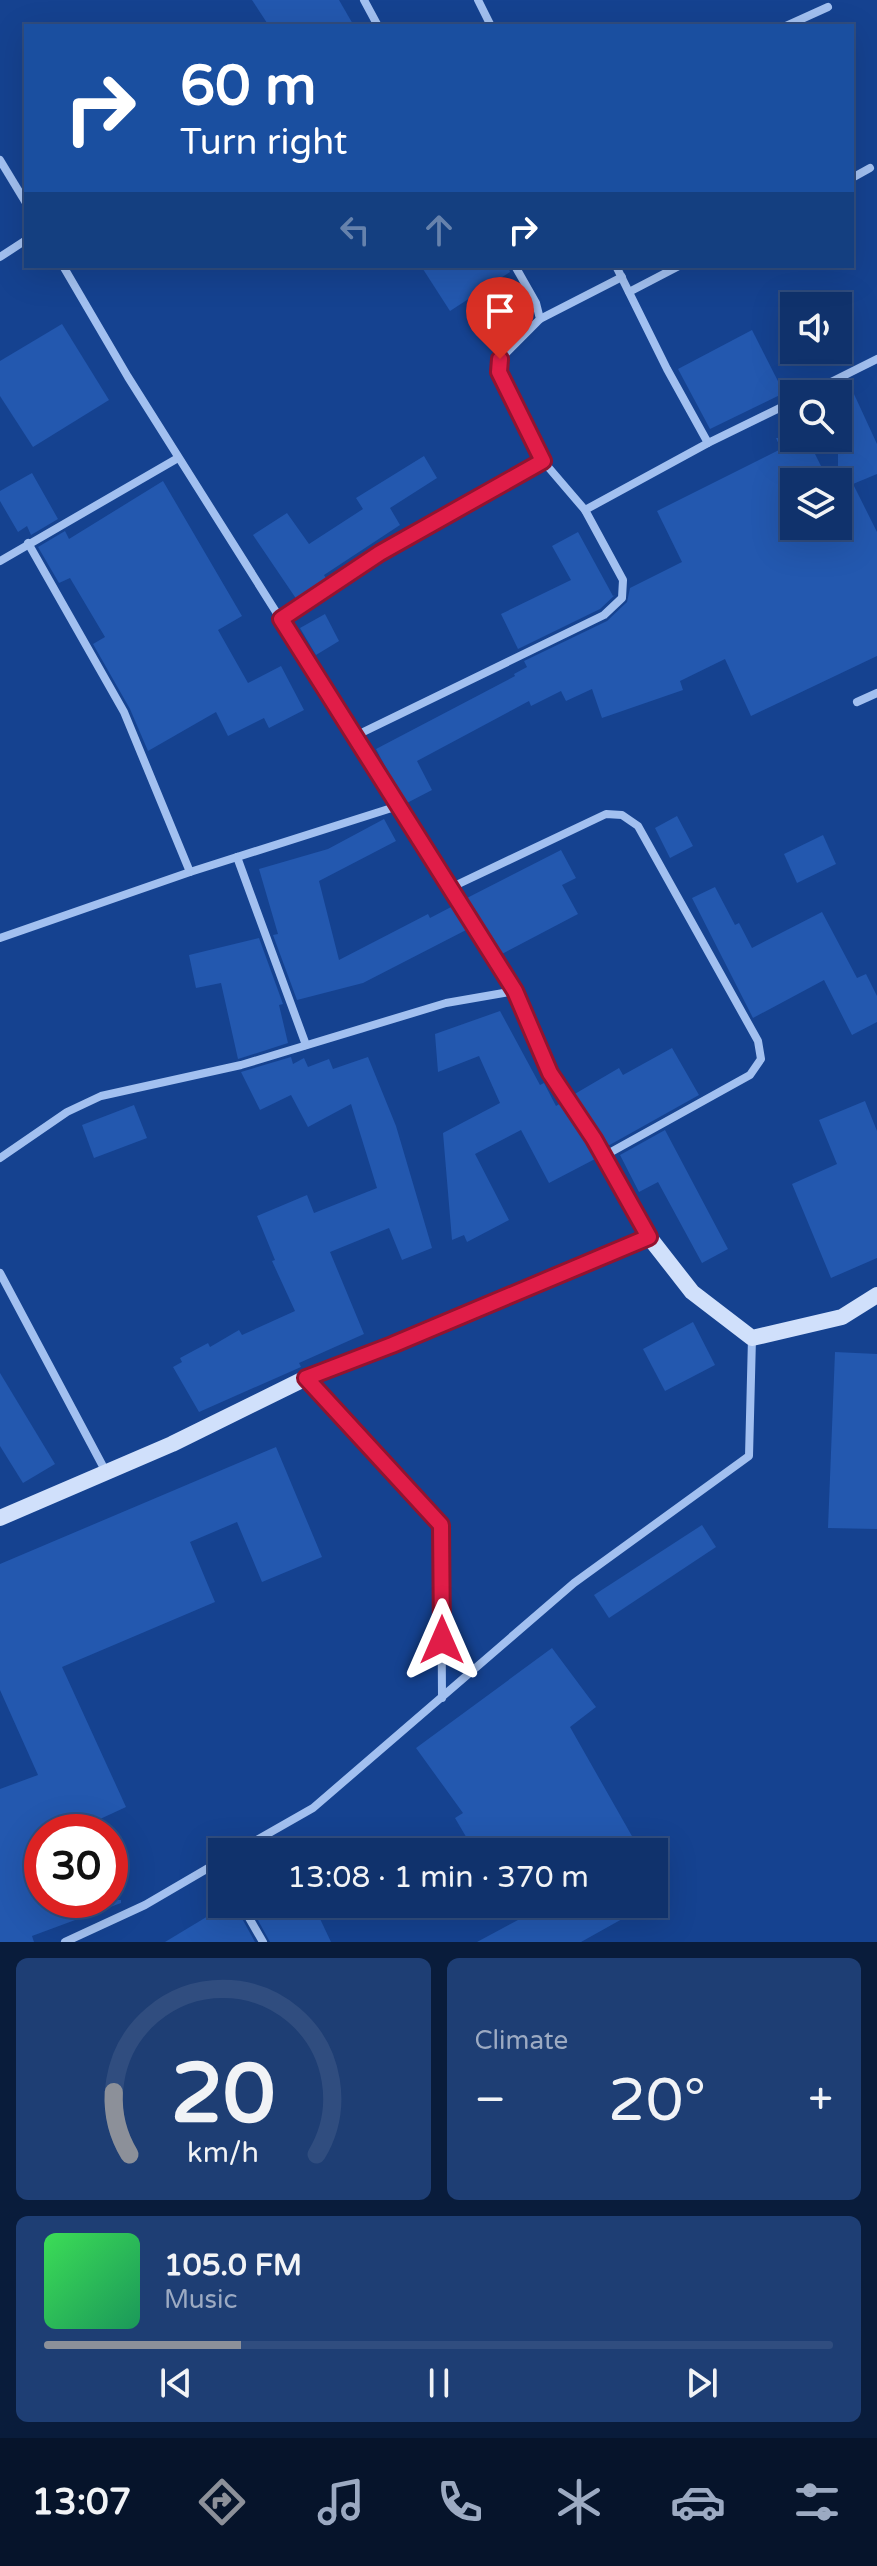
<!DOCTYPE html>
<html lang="en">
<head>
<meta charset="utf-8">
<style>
  :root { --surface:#10326c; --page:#1e3e74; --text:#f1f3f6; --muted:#9caac2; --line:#304d7f; --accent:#8c9099 }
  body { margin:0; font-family:"Varela Round",sans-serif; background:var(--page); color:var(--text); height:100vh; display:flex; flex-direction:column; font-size:30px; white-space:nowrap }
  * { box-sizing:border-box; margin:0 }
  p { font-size:26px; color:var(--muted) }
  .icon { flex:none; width:44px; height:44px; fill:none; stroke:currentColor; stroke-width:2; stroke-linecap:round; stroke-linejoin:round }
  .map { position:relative; height:1942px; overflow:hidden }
  .sheet { display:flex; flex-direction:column; gap:16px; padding:16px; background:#091c3b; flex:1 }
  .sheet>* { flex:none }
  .banner { position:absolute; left:24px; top:24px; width:830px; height:244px; border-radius:0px; box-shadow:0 8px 32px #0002,0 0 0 2px var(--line); background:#1a4fa0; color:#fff; overflow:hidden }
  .controls { position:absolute; left:780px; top:292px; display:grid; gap:16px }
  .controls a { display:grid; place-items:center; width:72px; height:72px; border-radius:0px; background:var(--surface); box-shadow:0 8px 32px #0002,0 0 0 2px var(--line); font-size:40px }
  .speed { position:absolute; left:24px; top:1814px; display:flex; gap:16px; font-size:40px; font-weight:700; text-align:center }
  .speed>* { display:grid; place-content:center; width:104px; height:104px; border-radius:50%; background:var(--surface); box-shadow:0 8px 32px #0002,0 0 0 2px var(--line); line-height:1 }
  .speed .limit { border:12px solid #d22; background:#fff; color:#111 }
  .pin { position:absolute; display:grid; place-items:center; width:68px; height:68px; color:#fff; margin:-82px -34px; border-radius:50% 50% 50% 0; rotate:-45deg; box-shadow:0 0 8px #0007 }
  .pin .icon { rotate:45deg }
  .me { position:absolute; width:88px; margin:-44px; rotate:0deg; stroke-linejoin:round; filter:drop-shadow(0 0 6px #0008) }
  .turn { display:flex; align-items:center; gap:28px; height:168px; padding:0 24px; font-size:36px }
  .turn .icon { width:104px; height:104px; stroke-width:2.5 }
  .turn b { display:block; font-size:56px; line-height:68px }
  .lanes { display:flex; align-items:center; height:76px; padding:0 24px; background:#0003; justify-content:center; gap:40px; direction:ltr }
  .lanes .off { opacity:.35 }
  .big { font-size:60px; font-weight:600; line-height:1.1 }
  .sheet .widget { flex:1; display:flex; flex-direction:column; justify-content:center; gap:12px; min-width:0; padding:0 28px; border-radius:12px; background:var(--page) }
  .sheet .dial { align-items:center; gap:0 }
  .dial svg { height:208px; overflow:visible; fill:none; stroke:var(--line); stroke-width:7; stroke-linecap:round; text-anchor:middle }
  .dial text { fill:var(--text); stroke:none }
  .song { display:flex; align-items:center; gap:24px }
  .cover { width:96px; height:96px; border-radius:12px; background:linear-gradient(135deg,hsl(130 70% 55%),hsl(150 70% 35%)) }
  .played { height:8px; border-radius:4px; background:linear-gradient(90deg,var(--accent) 25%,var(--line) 25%) }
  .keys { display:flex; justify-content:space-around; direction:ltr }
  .heat { display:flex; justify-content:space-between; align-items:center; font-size:44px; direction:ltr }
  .sheet .tiles { flex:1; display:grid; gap:16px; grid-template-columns:1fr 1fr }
  .widget:last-child { grid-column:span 2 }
  .trip { position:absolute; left:208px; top:1838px; width:460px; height:80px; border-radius:0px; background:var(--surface); box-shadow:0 8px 32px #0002,0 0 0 2px var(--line); font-weight:600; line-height:80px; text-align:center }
  .tab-bar { display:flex; height:128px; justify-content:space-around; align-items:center; background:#06142b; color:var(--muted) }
  .tab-bar .icon { width:56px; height:56px }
  .tab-bar .active { color:var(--accent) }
  .tab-bar b { font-size:36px; color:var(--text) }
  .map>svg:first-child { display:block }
</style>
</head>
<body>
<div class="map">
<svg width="877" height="1942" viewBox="0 0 877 1942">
  <rect width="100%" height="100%" fill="#154290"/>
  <g fill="#2358af">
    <path d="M252,0H339L354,26H269Z"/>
    <path d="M421,266H508L510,272L450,311Z"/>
    <path d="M62,324L109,400L33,447L0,396V361Z"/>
    <path d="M752,330L784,393L710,429L678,369Z"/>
    <path d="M848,381L877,444V474L853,484L877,532V656L751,716L725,659L680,681L683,690L602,718L592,689L566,701L561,691L531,706L529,701L417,761L432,790L405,804L376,749L515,676L514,674L527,667L524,661L607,621L627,602L630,588L682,562L657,511L781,449L776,438H807L829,482H794V526H838V386Z"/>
    <path d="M424,456L437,478L390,508L400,525L324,575L327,580L297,600L253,535L287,513L309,544L363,509L356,498Z"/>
    <path d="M32,473L58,519L31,535L27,526L18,532L0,501V491Z"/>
    <path d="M163,481L242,616L218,630L248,683L281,666L304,710L269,728L264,718L228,736L216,712L148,751L130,709L93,644L105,637L70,578L59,583L38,547L65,531L69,539Z"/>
    <path d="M578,532L613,596L615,595L600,609L518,649L501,614L571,580L552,546Z"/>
    <path d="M325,614L339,641L316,655L300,628Z"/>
    <path d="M677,816L693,846L670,858L655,828Z"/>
    <path d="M384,819L396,841L319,881L339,960L428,914L430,918L453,906L468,929L363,983L297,1000L273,935L278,934L259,869L328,849Z"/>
    <path d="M823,835L836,864L797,883L784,854Z"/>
    <path d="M561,850L576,878L562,885L578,914L500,955L465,899Z"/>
    <path d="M715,887L735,925L739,923L752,948L822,912L857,978L866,974L877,996V1022L852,1035L824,980L753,1018L692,898Z"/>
    <path d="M259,938L283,1004L279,1005L288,1043L238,1059L221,983L196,988L189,955Z"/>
    <path d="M500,1011L540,1085L544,1083L556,1106L561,1103L588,1143L595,1159L549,1183L521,1130L475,1154L509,1220L467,1242L464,1235L452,1240L443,1133L500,1103L479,1056L438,1072L435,1034Z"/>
    <path d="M672,1048L699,1095L606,1147L573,1095L619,1068L623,1075Z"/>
    <path d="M291,1057L293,1064L304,1058L308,1067L329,1059L333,1069L368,1057L396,1126L432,1248L402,1260L389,1228L330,1252L364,1334L299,1363L301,1367L199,1412L173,1367L182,1362L180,1358L208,1343L210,1347L239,1330L242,1335L295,1311L272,1261L275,1260L257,1216L307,1195L314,1213L377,1188L351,1104L308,1127L291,1095L260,1110L241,1072Z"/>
    <path d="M865,1101L877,1131V1258L831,1278L792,1184L837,1164L819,1120Z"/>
    <path d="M134,1105L147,1138L94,1158L82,1125Z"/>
    <path d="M665,1130L728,1249L702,1263L658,1182L639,1192L620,1155Z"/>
    <path d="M693,1322L715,1365L665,1391L643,1349Z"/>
    <path d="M835,1352L877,1354V1529L828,1528Z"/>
    <path d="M0,1373L55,1464L23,1483L0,1446Z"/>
    <path d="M276,1447L322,1557L262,1582L237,1522L190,1542L215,1602L62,1667L126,1807L72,1832H42V1900H121V1903L32,1936L34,1942H0V1789L38,1775L0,1690V1564Z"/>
    <path d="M702,1525L716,1547L609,1618L594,1595Z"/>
    <path d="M552,1648L596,1707L570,1727L641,1852H475L455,1818L463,1813L416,1748Z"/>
    <path d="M228,1904H234L255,1942H165Z"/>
    <path d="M249,1904H313L331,1942H270Z"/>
    <path d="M508,1904H649L581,1942H477L518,1920Z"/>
  </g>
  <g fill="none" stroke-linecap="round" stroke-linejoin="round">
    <g stroke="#a2c0f0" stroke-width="8">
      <path d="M364,0L378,26"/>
      <path d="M478,0L491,26"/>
      <path d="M786,26L828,7"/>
      <path d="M0,160L26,203"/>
      <path d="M852,178L870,168"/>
      <path d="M0,257L26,240"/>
      <path d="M63,266L128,377L515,991L550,1073L594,1139L649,1237"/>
      <path d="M616,266L667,369L708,443L794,401"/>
      <path d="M629,292L679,266"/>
      <path d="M540,319L622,277"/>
      <path d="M807,394L877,359"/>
      <path d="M585,510L708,443"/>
      <path d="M0,561L178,458"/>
      <path d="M281,619L380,553L543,461"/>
      <path d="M857,702L877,693"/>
      <path d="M355,736L604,615L622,598L623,580L585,510L543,461L499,372L500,359L540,319L536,303L515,266"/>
      <path d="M237,857L306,1045"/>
      <path d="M190,872L398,806"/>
      <path d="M450,888L606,814L622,815L638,826L758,1041L761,1059L750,1075L602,1157"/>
      <path d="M0,938L190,872L124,712L28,543"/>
      <path d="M0,1158L67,1112L101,1096L241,1065L446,1003L515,991"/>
      <path d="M0,1273L106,1472"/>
      <path d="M307,1379L441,1525L442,1698"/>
      <path d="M236,1852L313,1808L574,1583L749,1456L752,1338"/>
      <path d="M241,1904L263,1942"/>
      <path d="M65,1942L145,1905L222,1860"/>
    </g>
    <path stroke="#d0e0fb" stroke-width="16" d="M0,1518L172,1444L306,1378L392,1345L649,1237L692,1292L752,1338L842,1317L877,1295"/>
  </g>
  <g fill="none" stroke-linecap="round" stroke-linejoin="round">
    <g stroke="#92132f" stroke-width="20">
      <path id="route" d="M442,1640L441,1525L306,1378L392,1345L649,1237L594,1139L550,1073L515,991L281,619L380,553L543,461L499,372L500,359"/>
    </g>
    <use href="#route" stroke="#e11d48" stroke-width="14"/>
  </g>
</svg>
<div class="controls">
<a><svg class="icon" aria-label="sound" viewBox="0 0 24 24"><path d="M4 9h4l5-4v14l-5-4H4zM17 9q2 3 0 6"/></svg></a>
<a><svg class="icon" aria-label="search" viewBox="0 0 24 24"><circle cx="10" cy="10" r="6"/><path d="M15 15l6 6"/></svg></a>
<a><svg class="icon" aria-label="layers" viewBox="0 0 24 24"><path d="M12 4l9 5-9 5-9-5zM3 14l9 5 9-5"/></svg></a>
</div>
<div class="speed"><div class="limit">30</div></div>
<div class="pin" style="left:500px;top:359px;background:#d93025"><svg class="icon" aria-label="arrive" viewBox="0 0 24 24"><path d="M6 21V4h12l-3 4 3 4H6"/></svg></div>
<svg class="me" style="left:442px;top:1640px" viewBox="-20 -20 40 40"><path d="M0-17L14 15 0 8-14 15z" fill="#e11d48" stroke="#fff" stroke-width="4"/></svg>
<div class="trip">13:08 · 1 min · 370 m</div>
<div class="banner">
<div class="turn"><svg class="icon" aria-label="right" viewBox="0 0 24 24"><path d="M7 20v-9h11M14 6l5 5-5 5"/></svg><div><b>60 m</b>Turn right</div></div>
<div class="lanes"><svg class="icon off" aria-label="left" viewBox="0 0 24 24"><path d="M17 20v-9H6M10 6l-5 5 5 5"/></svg><svg class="icon off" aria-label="ahead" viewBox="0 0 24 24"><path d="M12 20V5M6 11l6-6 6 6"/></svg><svg class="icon" aria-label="right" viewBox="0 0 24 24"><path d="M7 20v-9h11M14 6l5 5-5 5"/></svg></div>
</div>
</div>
<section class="sheet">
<div class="tiles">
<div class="widget dial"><svg viewBox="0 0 100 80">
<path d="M14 69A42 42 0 1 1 86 69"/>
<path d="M14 69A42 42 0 0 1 8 45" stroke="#8c9099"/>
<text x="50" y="56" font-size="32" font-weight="700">20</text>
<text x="50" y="72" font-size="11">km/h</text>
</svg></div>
<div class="widget"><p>Climate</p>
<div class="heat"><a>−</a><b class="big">20°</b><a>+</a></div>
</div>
<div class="widget">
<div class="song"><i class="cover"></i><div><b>105.0 FM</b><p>Music</p></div></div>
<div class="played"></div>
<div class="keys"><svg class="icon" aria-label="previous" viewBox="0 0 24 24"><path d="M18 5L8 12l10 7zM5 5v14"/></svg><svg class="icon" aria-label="pause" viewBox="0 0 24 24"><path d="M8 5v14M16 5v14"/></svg><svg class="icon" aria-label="next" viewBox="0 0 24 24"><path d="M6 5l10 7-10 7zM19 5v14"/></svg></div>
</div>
</div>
</section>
<nav class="tab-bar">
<b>13:07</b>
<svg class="icon active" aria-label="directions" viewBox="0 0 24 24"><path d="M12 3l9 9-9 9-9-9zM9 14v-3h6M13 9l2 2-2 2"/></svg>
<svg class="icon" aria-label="music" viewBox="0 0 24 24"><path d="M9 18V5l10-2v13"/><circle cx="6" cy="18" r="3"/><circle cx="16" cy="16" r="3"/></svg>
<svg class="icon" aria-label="phone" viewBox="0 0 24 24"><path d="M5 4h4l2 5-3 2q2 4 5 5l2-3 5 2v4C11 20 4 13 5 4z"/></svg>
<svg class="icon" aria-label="climate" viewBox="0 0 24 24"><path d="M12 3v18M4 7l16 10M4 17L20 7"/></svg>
<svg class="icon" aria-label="car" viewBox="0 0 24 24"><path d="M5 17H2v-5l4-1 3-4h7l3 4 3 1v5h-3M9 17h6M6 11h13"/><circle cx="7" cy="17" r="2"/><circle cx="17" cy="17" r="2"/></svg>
<svg class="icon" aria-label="filters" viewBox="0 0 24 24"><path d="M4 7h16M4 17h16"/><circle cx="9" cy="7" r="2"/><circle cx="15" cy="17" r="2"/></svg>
</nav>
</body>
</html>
